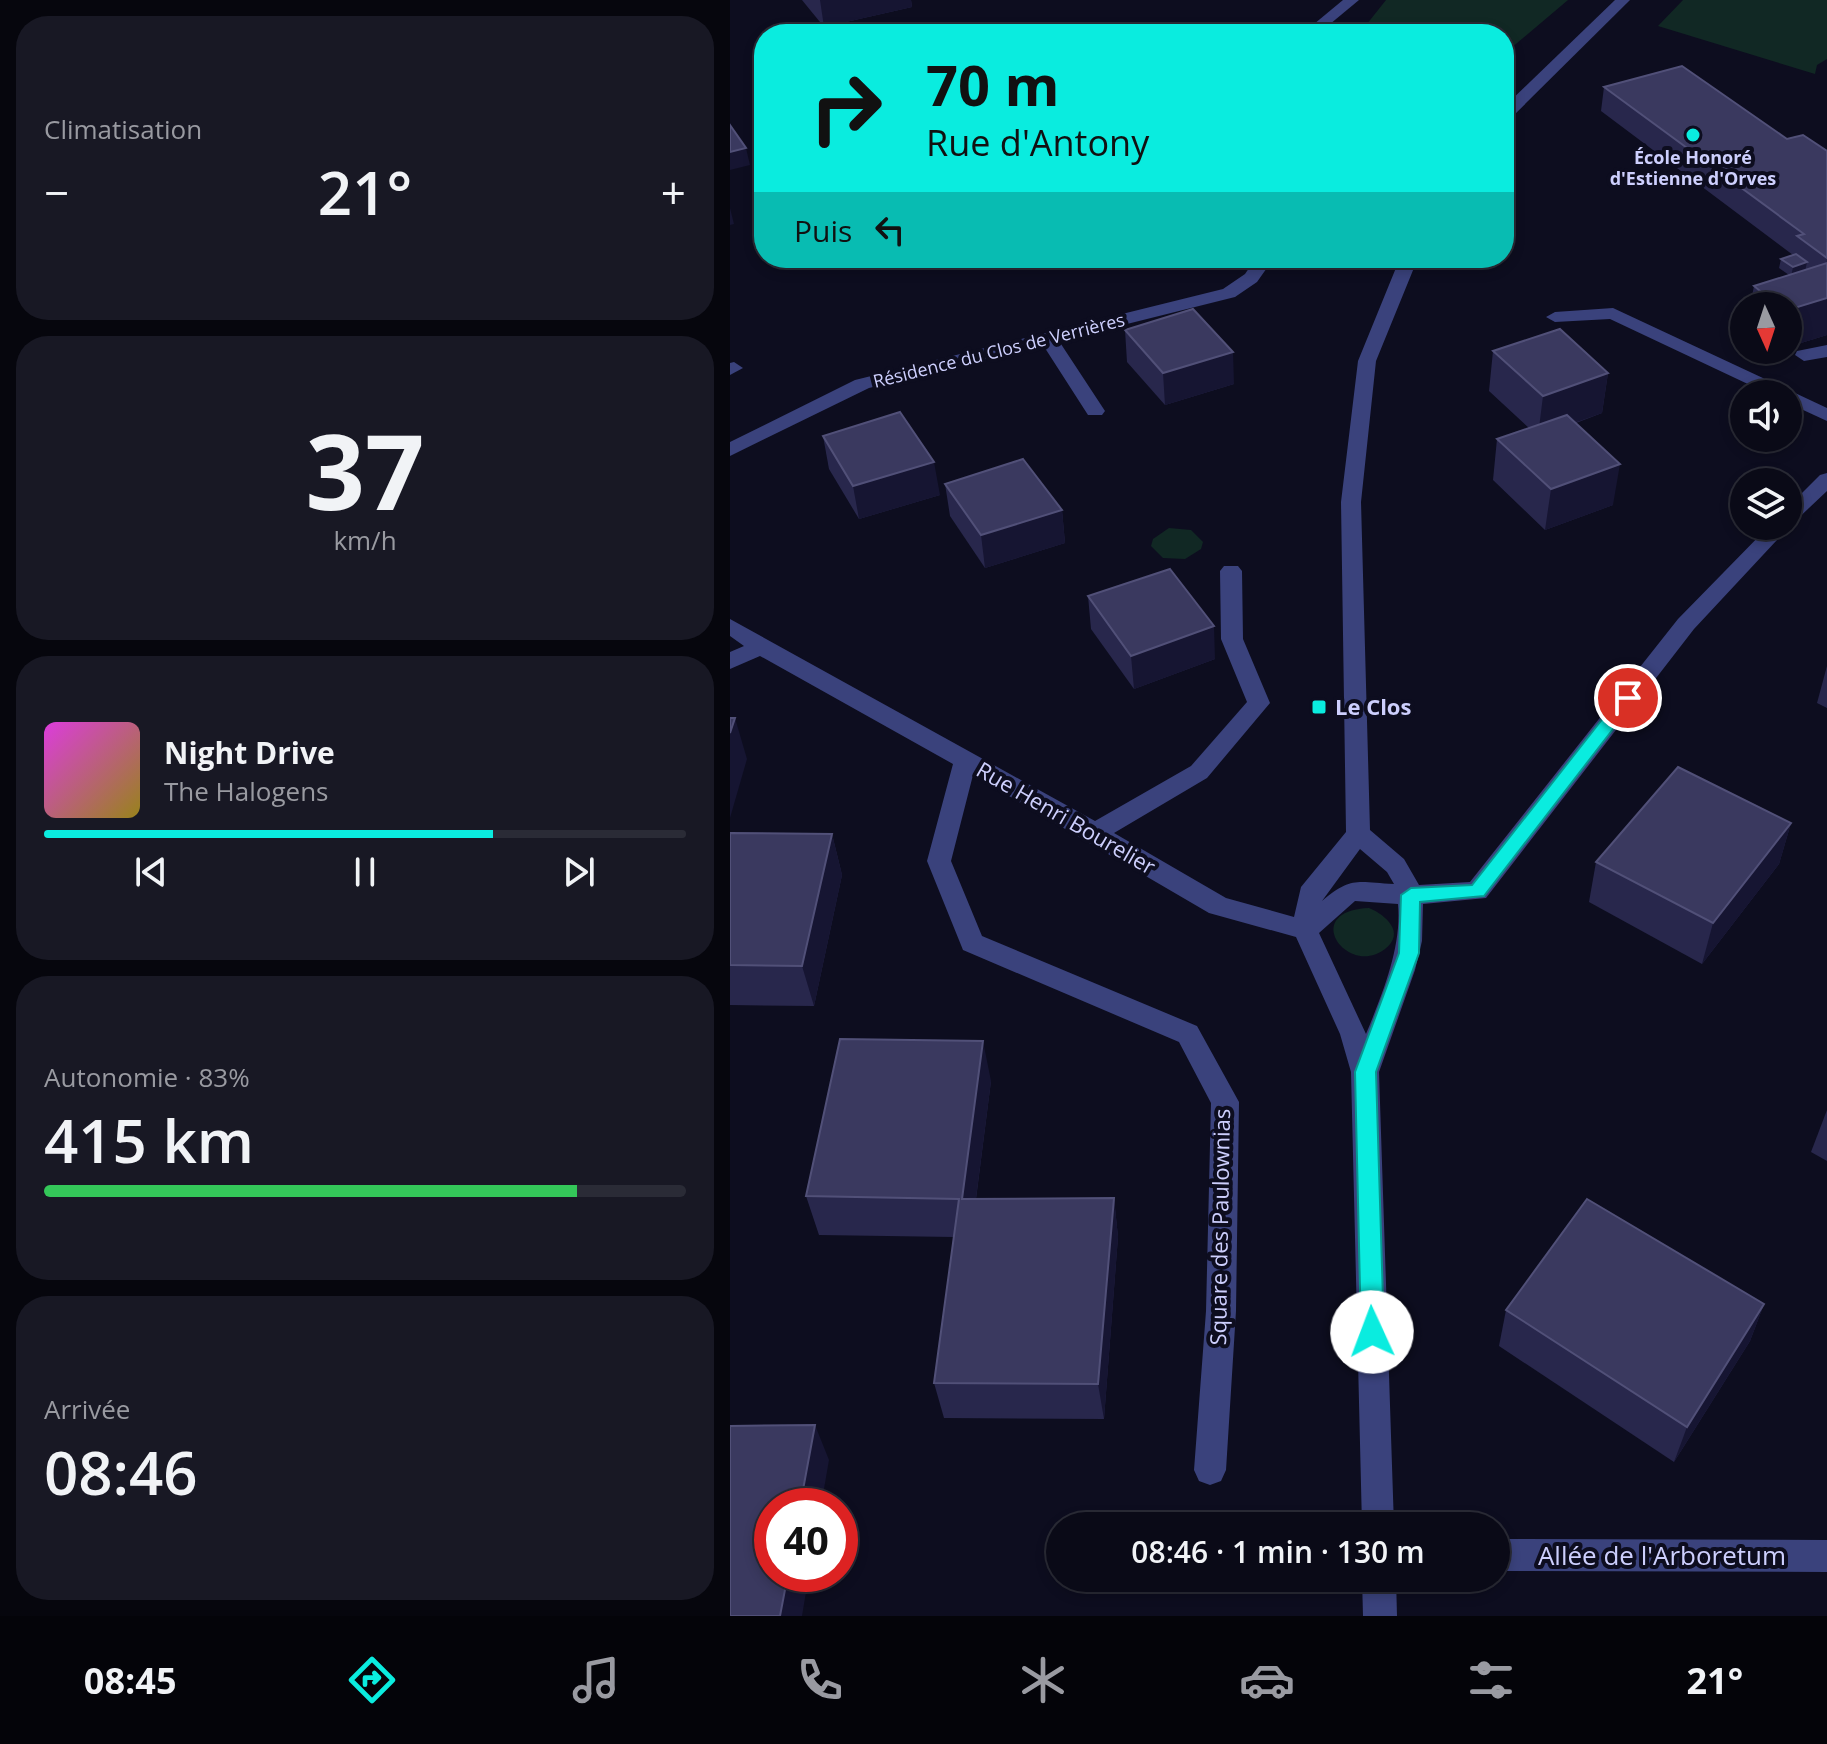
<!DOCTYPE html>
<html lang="fr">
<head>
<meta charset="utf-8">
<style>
  :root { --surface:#0a0a17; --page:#181824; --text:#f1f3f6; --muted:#999aa1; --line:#2a2b36; --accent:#0aecdf }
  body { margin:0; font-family:"Open Sans",sans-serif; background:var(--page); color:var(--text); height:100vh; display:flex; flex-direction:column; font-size:30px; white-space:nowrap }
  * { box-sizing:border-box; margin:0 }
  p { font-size:26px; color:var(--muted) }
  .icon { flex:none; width:44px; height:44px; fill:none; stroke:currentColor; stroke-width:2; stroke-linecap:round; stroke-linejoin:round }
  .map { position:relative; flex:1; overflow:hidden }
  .side { display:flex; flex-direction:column; gap:16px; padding:16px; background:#06060d; width:730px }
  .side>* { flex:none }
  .banner { position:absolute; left:24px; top:24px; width:760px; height:244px; border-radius:32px; box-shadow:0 4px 12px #0003,0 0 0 2px var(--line); background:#0aecdf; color:#111; overflow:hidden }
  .needle { width:52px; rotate:177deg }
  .buttons { position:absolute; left:1000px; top:292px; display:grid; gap:16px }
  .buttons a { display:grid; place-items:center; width:72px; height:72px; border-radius:50%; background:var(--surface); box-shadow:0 4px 12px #0003,0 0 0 2px var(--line); font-size:40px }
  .speed { position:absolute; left:24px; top:1488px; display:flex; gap:16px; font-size:40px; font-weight:700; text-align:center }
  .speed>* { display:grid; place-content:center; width:104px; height:104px; border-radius:50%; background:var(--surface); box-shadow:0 4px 12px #0003,0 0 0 2px var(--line); line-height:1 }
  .speed .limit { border:12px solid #d22; background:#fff; color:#111 }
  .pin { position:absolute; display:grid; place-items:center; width:68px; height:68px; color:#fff; margin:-34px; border:4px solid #fff; border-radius:50%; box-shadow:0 2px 8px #0007 }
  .me { position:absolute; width:88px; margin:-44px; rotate:358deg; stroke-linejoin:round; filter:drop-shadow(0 0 6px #0008) }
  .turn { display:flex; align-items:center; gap:28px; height:168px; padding:0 40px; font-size:36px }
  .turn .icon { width:104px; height:104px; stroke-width:2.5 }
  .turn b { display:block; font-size:56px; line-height:68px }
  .then { display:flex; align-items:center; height:76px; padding:0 40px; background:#0003; gap:16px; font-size:30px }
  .big { font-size:60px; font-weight:600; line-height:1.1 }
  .side .tile { flex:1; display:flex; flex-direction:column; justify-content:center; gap:12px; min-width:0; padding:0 28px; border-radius:32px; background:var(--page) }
  .side .dial { align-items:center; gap:0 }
  .dial b { font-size:104px; line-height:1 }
  .song { display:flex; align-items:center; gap:24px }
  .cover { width:96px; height:96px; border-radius:12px; background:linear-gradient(135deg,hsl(300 70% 55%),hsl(50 70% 35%)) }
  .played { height:8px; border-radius:4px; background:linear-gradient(90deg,var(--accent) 70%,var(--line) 70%) }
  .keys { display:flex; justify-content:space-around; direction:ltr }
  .heat { display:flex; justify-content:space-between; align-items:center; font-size:44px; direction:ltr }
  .charge { height:12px; border-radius:6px; background:linear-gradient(90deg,#34c759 83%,var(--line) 0) }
  .trip { position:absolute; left:316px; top:1512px; width:464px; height:80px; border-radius:40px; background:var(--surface); box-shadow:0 4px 12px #0003,0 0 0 2px var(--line); font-weight:600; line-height:80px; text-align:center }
  .tab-bar { display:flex; height:128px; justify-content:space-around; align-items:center; background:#040409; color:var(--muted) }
  .tab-bar .icon { width:56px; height:56px }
  .tab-bar .on { color:var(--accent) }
  .tab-bar b { font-size:36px; color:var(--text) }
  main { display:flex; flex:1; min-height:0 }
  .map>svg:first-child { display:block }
</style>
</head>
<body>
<main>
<section class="side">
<div class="tile"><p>Climatisation</p>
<div class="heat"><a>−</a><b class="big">21°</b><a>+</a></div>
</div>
<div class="tile dial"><b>37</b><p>km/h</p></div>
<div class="tile">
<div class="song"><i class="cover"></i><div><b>Night Drive</b><p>The Halogens</p></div></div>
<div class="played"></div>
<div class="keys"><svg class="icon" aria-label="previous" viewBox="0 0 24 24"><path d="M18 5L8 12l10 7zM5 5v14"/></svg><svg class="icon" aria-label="pause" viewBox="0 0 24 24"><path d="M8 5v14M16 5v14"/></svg><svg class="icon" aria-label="next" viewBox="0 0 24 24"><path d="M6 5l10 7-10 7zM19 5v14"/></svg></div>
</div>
<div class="tile"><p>Autonomie · 83%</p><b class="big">415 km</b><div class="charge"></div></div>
<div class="tile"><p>Arrivée</p><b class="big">08:46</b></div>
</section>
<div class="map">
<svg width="1097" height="1616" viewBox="0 0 1097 1616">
  <rect width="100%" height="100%" fill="#0d0d1f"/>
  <g fill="#112824">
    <path d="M656,0H838L774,54V34H629Z"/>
    <path d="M953,0H1097V59L1087,65L1085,74L928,26Z"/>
    <path d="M439,528L461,530L473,542L471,549L455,559L433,558L421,546L423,539Z"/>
    <path d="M639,908C656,915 676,933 655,949C618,978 569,911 639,908Z"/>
  </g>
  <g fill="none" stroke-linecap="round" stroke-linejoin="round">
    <g fill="#3a427c" fill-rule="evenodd">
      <path d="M613,0H629L588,34H572Z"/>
      <path d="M885,0H900L780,119L774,121V107Z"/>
      <path d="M526,258H544L527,282L505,297L329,341L375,411L372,415H358L313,345L139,388L0,456V442L125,380L493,289L515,274Z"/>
      <path d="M670,258H688L646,361L631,502L640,830L674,859L689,885L740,882L948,619L1039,526H1058V507L1090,475L1097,473V491L1061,525L964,629L756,898L693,904L692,941L685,970L649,1072L664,1526H632L621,1072L610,1034L566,937L479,913L243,775L221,861L252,936L467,1026L509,1102L506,1311L496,1470L491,1481L480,1485L469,1481L464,1470L476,1311L481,1103L449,1042L233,950L197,861L223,764L30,656L0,669V652L14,646L0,636V619L365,821L461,766L517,702L491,639L490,571L494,566H508L512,571L513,639L540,703L477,778L384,833L496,898L564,917L571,887L616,832L611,502L628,361ZM630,849L657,872L664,884C627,882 621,876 592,901ZM625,901L668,904C672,947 652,995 636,1034L589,933Z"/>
      <path d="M883,308L1097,408V421L1058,403V394H1039L880,319L825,322L816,317L825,312Z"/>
      <path d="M1097,345V357L1074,361L1065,355L1067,351Z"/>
      <path d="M4,362L13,368L0,375V363Z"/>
      <path d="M766,1539L1097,1540V1572L766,1571Z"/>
      <path d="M632,1578H666L667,1616H633Z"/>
    </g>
  </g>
  <g fill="#28274c">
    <path d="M72,0H181L182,7L94,27Z"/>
    <path d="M874,87L1097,151V335L1058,347V306H1020L1024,286L1059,275L1049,268L1051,259L1063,255L871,111Z"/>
    <path d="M395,330L504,384L435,405L397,362Z"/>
    <path d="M763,351L878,373L872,413L846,423L883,505L815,530L763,480L767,439L799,428L759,391Z"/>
    <path d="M93,436L210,495L129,519L99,469Z"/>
    <path d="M215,484L332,510L335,543L255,568L220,516Z"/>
    <path d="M358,596L485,659L404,689L361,629Z"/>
    <path d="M1097,666V708L1087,703Z"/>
    <path d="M1061,823L1049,864L972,964L859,902L866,862Z"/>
    <path d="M0,833L102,834L112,875L84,1006L0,1005Z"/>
    <path d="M261,1081L246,1199L384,1198L388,1237L374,1419L214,1418L204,1383L224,1237L89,1235L76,1196Z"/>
    <path d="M1097,1110V1161L1081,1152Z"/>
    <path d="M1034,1304L1020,1341L944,1462L769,1346L776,1310Z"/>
  </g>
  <g fill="#161532">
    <path d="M90,0H181L182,7L94,27Z"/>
    <path d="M16,148L20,165L0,170V152Z"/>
    <path d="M0,208L4,224L0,225Z"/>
    <path d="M1077,262L1075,272L1061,277L1063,267Z"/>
    <path d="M1097,298V335L1058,347V310Z"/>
    <path d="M503,352L504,384L435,405L433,373Z"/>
    <path d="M878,373L872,413L808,436L813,396Z"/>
    <path d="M204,462L210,495L129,519L123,486Z"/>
    <path d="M890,464L883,505L815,530L821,489Z"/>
    <path d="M332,510L335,543L255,568L251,535Z"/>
    <path d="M484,626L485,659L404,689L401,656Z"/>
    <path d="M5,718L17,759L0,818V733Z"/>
    <path d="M1061,823L1049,864L972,964L983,923Z"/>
    <path d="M102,834L112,875L84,1006L72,966Z"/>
    <path d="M253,1041L261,1081L241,1237L232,1199Z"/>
    <path d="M384,1198L388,1237L374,1419L368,1384Z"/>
    <path d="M1034,1304L1020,1341L944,1462L957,1427Z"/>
    <path d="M85,1425L99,1460L91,1506H70Z"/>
    <path d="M58,1574H79L72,1616H50Z"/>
  </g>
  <g fill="#3a395f" stroke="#515078" stroke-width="2">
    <path d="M424,24L436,34H382Z"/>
    <path d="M952,66L1057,139L1073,135L1097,151V258L1067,236L1074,234L874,87Z"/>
    <path d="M0,125L16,148L0,152Z"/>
    <path d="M1066,254L1077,262L1063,267L1051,259Z"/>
    <path d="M1097,263V298L1058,310V306H1048L1024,286Z"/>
    <path d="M463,309L503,352L433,373L395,330Z"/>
    <path d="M830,329L878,373L813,396L763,351Z"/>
    <path d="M170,412L204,462L123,486L93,436Z"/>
    <path d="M837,415L890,464L821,489L767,439Z"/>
    <path d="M293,459L332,510L251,535L215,484Z"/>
    <path d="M440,569L484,626L401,656L358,596Z"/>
    <path d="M0,718H5L0,733Z"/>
    <path d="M948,767L1061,823L983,923L866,862Z"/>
    <path d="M0,833L102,834L72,966L0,965Z"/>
    <path d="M110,1039L253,1041L232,1199L384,1198L368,1384L204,1383L229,1199L76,1196Z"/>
    <path d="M857,1199L1034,1304L957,1427L776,1310Z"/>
    <path d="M85,1425L70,1506H42V1574H58L50,1616H0V1426Z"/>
  </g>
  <path fill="#0aecdf" stroke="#069991" stroke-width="2" d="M898,692L904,694L907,698L904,702L754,896L690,902L689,953L646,1072L654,1332L650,1339L642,1343L634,1339L631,1332L625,1072L669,953L671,895L681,888L742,885L892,694Z"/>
  <g fill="#0aecdf" stroke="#0d0d1f" stroke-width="3">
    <circle cx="963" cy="135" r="8"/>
    <rect x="581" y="699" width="16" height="16" rx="4"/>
  </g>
  <g text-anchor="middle" stroke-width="8" stroke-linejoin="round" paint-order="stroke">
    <g font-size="18" font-weight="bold" fill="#cdcffd" stroke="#0d0d1f">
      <text x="963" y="164">École Honoré<tspan x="963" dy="21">d'Estienne d'Orves</tspan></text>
    </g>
    <g font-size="18" fill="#cdcffd" stroke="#0d0d1f">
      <text transform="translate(269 351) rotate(-14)" y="6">Résidence du Clos de Verrières</text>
    </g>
    <g font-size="22" font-weight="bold" fill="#cdcffd" stroke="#0d0d1f" text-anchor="start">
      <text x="605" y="715">Le Clos</text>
    </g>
    <g font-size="22" fill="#cdcffd" stroke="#0d0d1f">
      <text transform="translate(336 818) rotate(30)" y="8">Rue Henri Bourelier</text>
      <text transform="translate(490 1227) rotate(-89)" y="8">Square des Paulownias</text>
    </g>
    <g font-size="26" fill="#cdcffd" stroke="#0d0d1f">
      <text x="932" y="1565">Allée de l'Arboretum</text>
    </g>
  </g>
</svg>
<div class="buttons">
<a><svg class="needle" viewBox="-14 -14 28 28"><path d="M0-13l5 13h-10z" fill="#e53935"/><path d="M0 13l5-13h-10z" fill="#999aa1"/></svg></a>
<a><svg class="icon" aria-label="sound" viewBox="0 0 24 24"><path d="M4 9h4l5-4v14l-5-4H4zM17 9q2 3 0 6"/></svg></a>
<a><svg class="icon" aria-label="layers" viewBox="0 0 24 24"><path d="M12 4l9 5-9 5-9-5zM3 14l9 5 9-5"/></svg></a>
</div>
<div class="speed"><div class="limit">40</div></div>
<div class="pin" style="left:898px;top:698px;background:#d93025"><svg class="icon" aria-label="arrive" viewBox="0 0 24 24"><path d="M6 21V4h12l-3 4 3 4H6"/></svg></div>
<svg class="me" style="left:642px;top:1332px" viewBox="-20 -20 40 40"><circle r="19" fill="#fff"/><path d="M0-13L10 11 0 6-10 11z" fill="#0aecdf"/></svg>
<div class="trip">08:46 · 1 min · 130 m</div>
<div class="banner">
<div class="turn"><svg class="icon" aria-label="right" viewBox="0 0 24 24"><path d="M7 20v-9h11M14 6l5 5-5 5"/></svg><div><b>70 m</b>Rue d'Antony</div></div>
<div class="then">Puis<svg class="icon" aria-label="left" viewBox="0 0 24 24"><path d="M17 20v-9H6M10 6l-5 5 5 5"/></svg></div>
</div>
</div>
</main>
<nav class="tab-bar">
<b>08:45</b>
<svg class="icon on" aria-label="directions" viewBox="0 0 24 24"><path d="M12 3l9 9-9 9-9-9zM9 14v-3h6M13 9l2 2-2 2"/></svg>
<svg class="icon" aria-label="music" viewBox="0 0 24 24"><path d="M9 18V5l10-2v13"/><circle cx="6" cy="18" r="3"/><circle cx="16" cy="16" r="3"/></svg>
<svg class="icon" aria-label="phone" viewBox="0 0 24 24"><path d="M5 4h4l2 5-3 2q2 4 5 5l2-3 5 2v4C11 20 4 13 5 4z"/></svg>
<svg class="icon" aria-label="climate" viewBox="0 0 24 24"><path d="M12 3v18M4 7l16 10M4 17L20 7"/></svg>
<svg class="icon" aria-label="car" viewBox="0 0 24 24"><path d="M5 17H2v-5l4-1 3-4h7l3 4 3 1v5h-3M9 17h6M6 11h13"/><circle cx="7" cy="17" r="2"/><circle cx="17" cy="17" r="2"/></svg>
<svg class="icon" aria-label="filters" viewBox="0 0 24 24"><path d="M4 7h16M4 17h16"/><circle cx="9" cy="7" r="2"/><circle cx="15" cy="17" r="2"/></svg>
<b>21°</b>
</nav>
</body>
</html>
